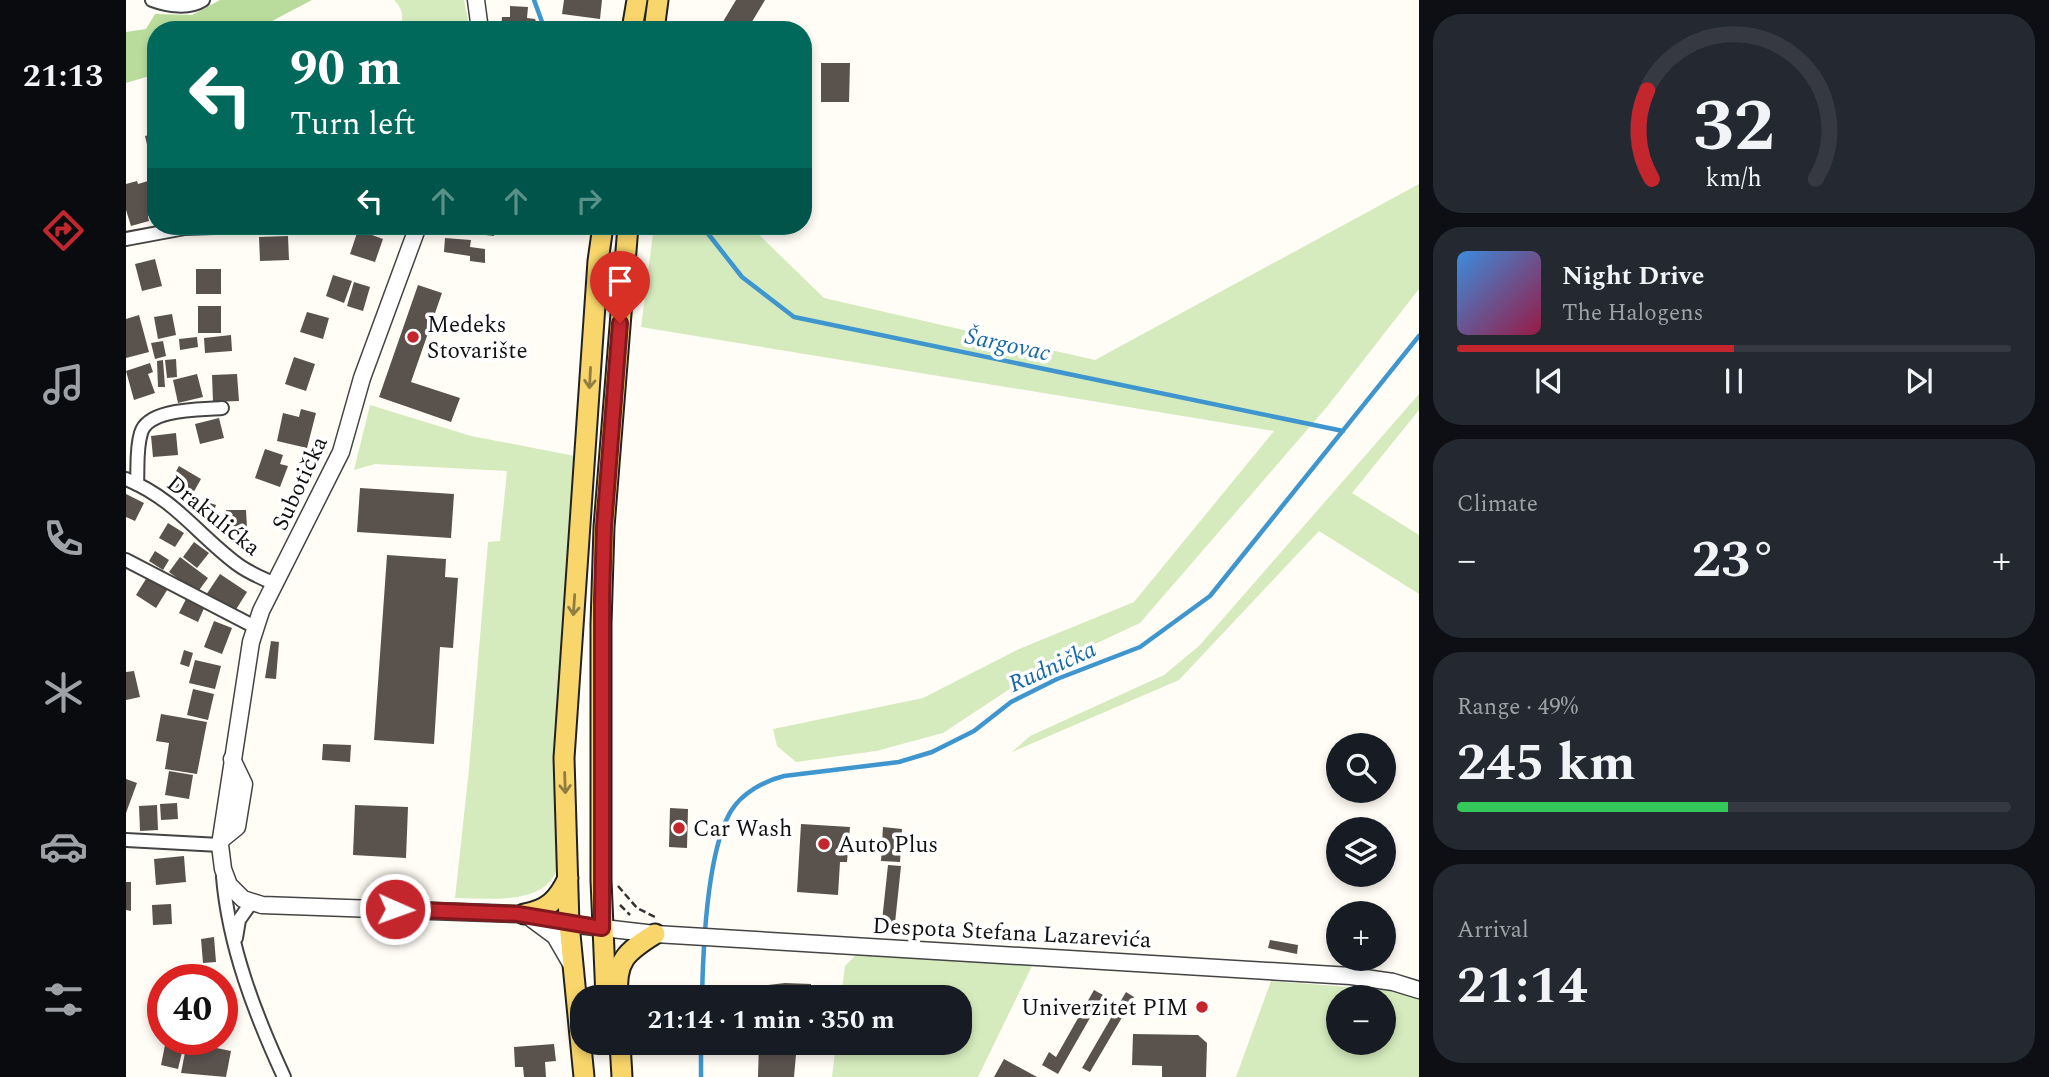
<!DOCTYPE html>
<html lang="en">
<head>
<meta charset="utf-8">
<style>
  :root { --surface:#171b24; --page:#242831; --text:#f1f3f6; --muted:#9ea1a6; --line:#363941; --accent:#c4262e }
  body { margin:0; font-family:Spectral,serif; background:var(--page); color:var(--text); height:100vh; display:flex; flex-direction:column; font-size:26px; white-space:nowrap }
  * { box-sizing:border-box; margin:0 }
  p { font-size:23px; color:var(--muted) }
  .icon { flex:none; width:38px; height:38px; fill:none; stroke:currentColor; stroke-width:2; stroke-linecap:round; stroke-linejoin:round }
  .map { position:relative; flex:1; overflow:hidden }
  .drawer { display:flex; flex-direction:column; gap:14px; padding:14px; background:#0d0f14; width:630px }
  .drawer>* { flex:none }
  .hud { position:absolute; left:21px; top:21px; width:665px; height:214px; border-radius:28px; box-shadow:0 4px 10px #0003; background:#00695c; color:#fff; overflow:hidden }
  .fabs { position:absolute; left:1200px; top:733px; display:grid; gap:14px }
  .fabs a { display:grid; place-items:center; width:70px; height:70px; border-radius:50%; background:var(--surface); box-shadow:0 4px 10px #0003; font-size:35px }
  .speed { position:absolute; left:21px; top:964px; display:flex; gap:14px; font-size:35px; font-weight:700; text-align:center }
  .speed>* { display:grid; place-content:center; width:91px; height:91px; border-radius:50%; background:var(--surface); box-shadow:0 4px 10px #0003; line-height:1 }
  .speed .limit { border:10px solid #d22; background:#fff; color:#111 }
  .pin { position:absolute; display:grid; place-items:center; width:60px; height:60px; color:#fff; margin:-72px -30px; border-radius:50% 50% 50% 0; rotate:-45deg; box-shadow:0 0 7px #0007 }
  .pin .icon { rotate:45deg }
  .me { position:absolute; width:77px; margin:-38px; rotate:92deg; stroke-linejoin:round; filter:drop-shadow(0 0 5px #0008) }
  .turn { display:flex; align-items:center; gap:24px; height:147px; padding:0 28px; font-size:32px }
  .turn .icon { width:91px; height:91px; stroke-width:2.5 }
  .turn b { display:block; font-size:49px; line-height:60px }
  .lanes { display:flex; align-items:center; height:66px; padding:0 28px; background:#0003; justify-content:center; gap:35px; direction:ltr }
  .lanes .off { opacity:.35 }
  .big { font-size:52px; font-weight:700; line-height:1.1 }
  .drawer .card { flex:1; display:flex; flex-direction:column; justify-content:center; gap:10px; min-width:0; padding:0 24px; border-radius:28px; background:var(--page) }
  .drawer .dial { align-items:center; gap:0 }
  .dial svg { height:182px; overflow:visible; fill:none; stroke:var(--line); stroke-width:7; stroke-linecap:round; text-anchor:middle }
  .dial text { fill:var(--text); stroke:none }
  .song { display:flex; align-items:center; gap:21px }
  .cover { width:84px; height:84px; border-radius:10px; background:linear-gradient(135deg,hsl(210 70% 55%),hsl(340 70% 35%)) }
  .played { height:7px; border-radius:4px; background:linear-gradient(90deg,var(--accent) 50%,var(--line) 50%) }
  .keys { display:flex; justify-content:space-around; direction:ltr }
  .heat { display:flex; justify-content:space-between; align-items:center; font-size:38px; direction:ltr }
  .charge { height:10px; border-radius:5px; background:linear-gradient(90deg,#34c759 49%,var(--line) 0) }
  .trip { position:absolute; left:444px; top:985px; width:402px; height:70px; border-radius:28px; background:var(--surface); box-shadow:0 4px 10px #0003; font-weight:700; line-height:70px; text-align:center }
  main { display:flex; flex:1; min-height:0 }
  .menu { display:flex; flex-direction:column; width:126px; justify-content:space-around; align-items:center; background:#090b0e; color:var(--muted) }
  .menu .icon { width:49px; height:49px }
  .menu .on { color:var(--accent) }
  .menu b { font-size:32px; color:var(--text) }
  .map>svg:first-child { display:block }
</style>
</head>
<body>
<main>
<nav class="menu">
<b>21:13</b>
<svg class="icon on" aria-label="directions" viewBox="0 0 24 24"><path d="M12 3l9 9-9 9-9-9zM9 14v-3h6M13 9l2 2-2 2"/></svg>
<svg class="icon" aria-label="music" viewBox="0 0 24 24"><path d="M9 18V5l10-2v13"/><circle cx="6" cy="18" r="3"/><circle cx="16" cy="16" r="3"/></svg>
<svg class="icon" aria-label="phone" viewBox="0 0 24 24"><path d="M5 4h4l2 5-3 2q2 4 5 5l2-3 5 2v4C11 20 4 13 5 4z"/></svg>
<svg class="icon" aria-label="climate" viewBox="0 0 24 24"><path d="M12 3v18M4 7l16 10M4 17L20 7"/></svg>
<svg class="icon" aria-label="car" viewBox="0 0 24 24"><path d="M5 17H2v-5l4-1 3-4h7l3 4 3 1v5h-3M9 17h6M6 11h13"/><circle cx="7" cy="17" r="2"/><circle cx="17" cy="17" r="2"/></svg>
<svg class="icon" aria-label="filters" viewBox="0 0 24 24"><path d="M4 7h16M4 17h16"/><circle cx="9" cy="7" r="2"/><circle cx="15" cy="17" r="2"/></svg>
</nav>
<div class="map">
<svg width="1293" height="1077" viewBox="0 0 1293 1077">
  <rect width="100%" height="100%" fill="#fffdf5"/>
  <g fill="#d5ebbd" fill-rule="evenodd">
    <path d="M268,0H338L344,30H274C277,17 278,10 268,0Z"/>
    <path d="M1293,184V289L1200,408L1014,623L911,671L817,733L750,751L670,762L651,746L647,729L797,698L893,649L1008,602L1148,431L515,327L528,226H624L698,298L969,360Z"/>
    <path d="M1293,394V410L1226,493L1293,535V594L1193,531L1053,680L886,752L904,736L1038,675L1073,646Z"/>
    <path d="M244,405L345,436L449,456C438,593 432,727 432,865C423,907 361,898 329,898L343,769L362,542L374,541L381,471L249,464L228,470Z"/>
    <path d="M737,953L907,964L852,1077H706L710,1043H835V998L715,997L719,966L731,954Z"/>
    <path d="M1145,981L1275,991L1293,997V1077H1110ZM1213,998H1258V1043H1213Z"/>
  </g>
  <path fill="#b9dc9c" d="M94,0H186L129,30H30V74L0,83V32L20,29L29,14L66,15Z"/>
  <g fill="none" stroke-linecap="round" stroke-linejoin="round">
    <g stroke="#3f96cf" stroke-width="4.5">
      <path d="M408,0L419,30"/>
      <path d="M576,226L616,277L668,317L1217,431"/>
      <path d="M576,998C577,950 581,851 605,811C616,793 638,781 658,776L773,762L806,752L848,731L885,702L931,679L1014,647L1084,596L1293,336"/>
      <path d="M575,1077V1043"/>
    </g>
  </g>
  <g fill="#5a524d">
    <path d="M438,0H476L474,19L436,14Z"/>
    <path d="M610,0H639L624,25L632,30H592Z"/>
    <path d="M384,6L402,7L401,18L409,19L413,30H375L376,17H384Z"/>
    <path d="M695,63H724L723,102H695Z"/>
    <path d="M30,133V151L23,153L19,136Z"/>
    <path d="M11,181L12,184L22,181L30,214L22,216L23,221L5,226L0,210V184Z"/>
    <path d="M335,226H381V231L369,230L368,236L334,232Z"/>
    <path d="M232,230L257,239L249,262L224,254Z"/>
    <path d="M162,236L163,260L134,261L133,237Z"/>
    <path d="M319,238L345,240L344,247L359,249V263L344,261V256L318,252Z"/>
    <path d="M29,259L36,286L16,291L9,264Z"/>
    <rect x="70" y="269" width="25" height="25"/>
    <path d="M207,275L226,281L218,303L200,296Z"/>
    <path d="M228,282L244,287L237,311L221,306Z"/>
    <path d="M292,285L316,293L285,382L334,398L325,422L253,397Z"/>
    <rect x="72" y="306" width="23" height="27"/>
    <path d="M181,312L203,318L197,339L174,332Z"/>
    <path d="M46,314L50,335L32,339L28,317Z"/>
    <path d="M13,315L23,352L0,358V319Z"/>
    <path d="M105,335L106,351L79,353L78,338Z"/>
    <path d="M71,337L72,347L54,350L53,339Z"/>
    <path d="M37,341L40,356L29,359L25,343Z"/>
    <path d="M168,357L189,364L180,391L159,384Z"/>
    <path d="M50,359L51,377L41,378L39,360Z"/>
    <path d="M37,360L39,387H32L31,361Z"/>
    <path d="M24,363L27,372L22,374L29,393L8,400L0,371Z"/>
    <path d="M71,374L77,397L52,403L47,380Z"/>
    <path d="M111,374L113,401L87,402L86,375Z"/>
    <path d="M175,409L190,413L181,448L151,441L157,413L173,417Z"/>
    <path d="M93,418L98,438L74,444L69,424Z"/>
    <path d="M50,433L52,455L27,457L25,436Z"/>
    <path d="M139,449L157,455L154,464L162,466L154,487L129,478Z"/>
    <path d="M53,466L75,479L62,502L40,489Z"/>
    <path d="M234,488L328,494L325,538L231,532Z"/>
    <path d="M0,494L18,503L9,521L0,517Z"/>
    <path d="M75,500L90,505L85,519L70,514Z"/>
    <path d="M100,510H120L121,528L100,529Z"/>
    <path d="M42,523L58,533L49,547L33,538Z"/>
    <path d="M68,542L83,553L71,568L57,557Z"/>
    <path d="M29,551L43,560L37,570L23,561Z"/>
    <path d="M261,555L320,559L319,577L332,578L327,648L314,647L308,744L248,740Z"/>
    <path d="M54,557L82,578L71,593L43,572Z"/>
    <path d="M23,574L43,587L30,608L10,595Z"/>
    <path d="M94,574L121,592L109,611L80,595Z"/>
    <path d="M61,597L79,606L72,622L53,613Z"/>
    <path d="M88,621L106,628L96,654L78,647Z"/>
    <path d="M145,641L153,642L150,679L139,678Z"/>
    <path d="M58,650L67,653L63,667L54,664Z"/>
    <path d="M69,660L95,666L89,689L63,683Z"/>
    <path d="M8,671L14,697L0,700V672Z"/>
    <path d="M67,689L88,694L82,720L61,715Z"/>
    <path d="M35,714L81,722L71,774L39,769L43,743L30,741Z"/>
    <path d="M197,744L225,745L224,762L196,760Z"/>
    <path d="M43,771L67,775L63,799L39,795Z"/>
    <path d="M0,779L11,783L0,813Z"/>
    <path d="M51,803L52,819L35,820L34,804Z"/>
    <path d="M31,805L32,830L14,831L13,806Z"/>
    <path d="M229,805L282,807L280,858L227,855Z"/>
    <path d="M544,808L562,809L561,848L543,847Z"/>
    <path d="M675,824L724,827L721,862H714L712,895L671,892Z"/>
    <path d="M757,827L776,829L774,862L755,861Z"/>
    <path d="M58,856L60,882L30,885L28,859Z"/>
    <path d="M762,865L775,866L769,923L756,921Z"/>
    <path d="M0,882H5V911L0,910Z"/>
    <path d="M45,904L46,924L27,925L26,905Z"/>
    <path d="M88,937L90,962L77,963L75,939Z"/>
    <path d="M1144,940L1172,945L1171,954L1142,948Z"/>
    <path d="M659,983L685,984L684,998H642V985Z"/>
    <path d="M968,990L977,995L932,1074L916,1065L923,1052L930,1057Z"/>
    <path d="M1000,992L1008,997L964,1072L956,1068Z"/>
    <path d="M1007,1034L1072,1035L1081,1043L1080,1077H1036V1066L1006,1065Z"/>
    <path d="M40,1040H59L52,1069L35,1065Z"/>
    <path d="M61,1042L105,1051L100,1077L55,1073Z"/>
    <path d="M633,1043H671L668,1077H632Z"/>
    <path d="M428,1044L430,1061L419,1062L420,1077H398L397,1067H389L388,1047Z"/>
    <path d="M878,1059L911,1077H868Z"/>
  </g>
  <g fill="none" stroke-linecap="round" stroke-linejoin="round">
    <g stroke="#444" stroke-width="16">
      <g id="minor">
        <path d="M26,0C42,6 63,9 77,0"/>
        <path d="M0,239L59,228L118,226"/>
        <path d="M0,479C49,499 71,534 111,564C123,573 136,578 149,584"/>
        <path d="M11,484C12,468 10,449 15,433C22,408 75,410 96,408"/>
        <path d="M0,560L129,627"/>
        <path d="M0,840L94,845"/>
        <path d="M97,877C103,947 129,1014 158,1077"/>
        <path d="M110,938L113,920L125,903"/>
      </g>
    </g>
    <g stroke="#444" stroke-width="19">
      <g id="tertiary">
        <path d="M350,0L354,30"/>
        <path d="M292,226L236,378L215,452L135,611L125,642L94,845L97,869L103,885L117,899L136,905L392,914L443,924L529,934L1225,976L1267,982L1293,990"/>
        <path d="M95,840L111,827L118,784L106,759"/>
        <path d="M406,919L429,936L444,962"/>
      </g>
    </g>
    <g stroke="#222" stroke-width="23">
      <g id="primary">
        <path d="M506,30L511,0"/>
        <path d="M528,30L532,0"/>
        <path d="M398,914C421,910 432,900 442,878"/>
        <path d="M492,996C489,961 500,952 529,934"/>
        <path d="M480,998L475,880V624L478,527L502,226"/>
        <path d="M494,1043L496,1077"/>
        <path d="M458,1077L443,924L438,758L472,261L477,226"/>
      </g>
    </g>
    <g stroke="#333" stroke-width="2.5" stroke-dasharray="7 3.5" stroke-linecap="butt">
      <path d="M492,886L511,908L529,917"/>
      <path d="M494,905L504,915"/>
    </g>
    <use href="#minor" stroke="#fff" stroke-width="12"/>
    <use href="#tertiary" stroke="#fff" stroke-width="16"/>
    <use href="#primary" stroke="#f9d66b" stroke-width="19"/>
  </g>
  <defs><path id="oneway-shaft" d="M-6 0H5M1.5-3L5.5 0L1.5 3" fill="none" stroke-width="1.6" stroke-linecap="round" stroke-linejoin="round" transform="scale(1.75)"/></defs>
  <g stroke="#917d42">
    <use href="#oneway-shaft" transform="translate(464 378) rotate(93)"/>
    <use href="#oneway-shaft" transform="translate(448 605) rotate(94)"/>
    <use href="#oneway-shaft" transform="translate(439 783) rotate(88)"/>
  </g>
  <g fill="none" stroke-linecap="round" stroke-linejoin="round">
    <g stroke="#7f191e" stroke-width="18">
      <path id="route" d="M269,909L392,914L476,928V600L478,527L494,323"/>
    </g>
    <use href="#route" stroke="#c4262e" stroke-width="12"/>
  </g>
  <g fill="#c4262e" stroke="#fff" stroke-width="2.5">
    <circle cx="287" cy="337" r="7"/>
    <circle cx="553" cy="828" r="7"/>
    <circle cx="698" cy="844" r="7"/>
    <circle cx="1076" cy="1007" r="7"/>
  </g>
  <g text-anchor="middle" stroke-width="7" stroke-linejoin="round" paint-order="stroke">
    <g font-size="23" fill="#111" stroke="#fff" text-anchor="start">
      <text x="301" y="332">Medeks<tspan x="301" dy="26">Stovarište</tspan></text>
      <text x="567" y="836">Car Wash</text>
      <text x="712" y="852">Auto Plus</text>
      <text x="1062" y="1015" text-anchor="end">Univerzitet PIM</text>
    </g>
    <g font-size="23" fill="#111" stroke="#fff">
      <text transform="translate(173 483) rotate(-65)" y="8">Subotička</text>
      <text transform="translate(88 515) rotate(39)" y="8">Drakulićka</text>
      <text transform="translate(886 932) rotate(3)" y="8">Despota Stefana Lazarevića</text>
    </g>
    <g font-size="24" font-style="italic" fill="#1768a6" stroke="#fff">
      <text transform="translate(882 344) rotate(12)" y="8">Šargovac</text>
      <text transform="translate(926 666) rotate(-24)" y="8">Rudnička</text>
    </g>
  </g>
</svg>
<div class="fabs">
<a><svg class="icon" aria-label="search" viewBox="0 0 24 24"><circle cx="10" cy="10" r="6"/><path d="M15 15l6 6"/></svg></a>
<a><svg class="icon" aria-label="layers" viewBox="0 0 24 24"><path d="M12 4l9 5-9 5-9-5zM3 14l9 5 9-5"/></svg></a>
<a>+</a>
<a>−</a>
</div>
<div class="speed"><div class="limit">40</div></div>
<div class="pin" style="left:494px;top:323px;background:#d93025"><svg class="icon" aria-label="arrive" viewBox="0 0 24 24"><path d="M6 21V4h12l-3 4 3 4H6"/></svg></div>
<svg class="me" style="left:269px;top:909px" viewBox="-20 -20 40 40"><circle r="17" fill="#c4262e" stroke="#fff" stroke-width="3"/><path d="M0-11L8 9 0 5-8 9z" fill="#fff"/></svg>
<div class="trip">21:14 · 1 min · 350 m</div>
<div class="hud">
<div class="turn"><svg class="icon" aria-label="left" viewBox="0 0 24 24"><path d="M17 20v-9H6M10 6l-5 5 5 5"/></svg><div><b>90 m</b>Turn left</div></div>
<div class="lanes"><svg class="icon" aria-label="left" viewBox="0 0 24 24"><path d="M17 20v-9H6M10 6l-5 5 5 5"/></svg><svg class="icon off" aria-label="ahead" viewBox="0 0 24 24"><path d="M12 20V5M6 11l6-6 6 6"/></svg><svg class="icon off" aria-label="ahead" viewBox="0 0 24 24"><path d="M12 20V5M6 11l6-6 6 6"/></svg><svg class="icon off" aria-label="right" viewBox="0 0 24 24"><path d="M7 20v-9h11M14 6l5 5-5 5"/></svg></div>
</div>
</div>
<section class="drawer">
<div class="card dial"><svg viewBox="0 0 100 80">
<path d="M14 69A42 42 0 1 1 86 69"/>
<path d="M14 69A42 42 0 0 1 12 30" stroke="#c4262e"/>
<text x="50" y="56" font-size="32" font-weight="700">32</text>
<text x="50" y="72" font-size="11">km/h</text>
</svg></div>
<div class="card">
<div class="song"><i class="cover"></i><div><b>Night Drive</b><p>The Halogens</p></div></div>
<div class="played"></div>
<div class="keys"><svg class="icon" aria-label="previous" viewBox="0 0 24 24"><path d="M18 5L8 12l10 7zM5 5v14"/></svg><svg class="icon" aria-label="pause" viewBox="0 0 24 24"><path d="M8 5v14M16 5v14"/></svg><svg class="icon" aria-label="next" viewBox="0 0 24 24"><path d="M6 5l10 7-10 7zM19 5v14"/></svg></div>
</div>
<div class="card"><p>Climate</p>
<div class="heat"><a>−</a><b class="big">23°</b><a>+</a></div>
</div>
<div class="card"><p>Range · 49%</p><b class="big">245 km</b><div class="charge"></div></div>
<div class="card"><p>Arrival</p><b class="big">21:14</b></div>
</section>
</main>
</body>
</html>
